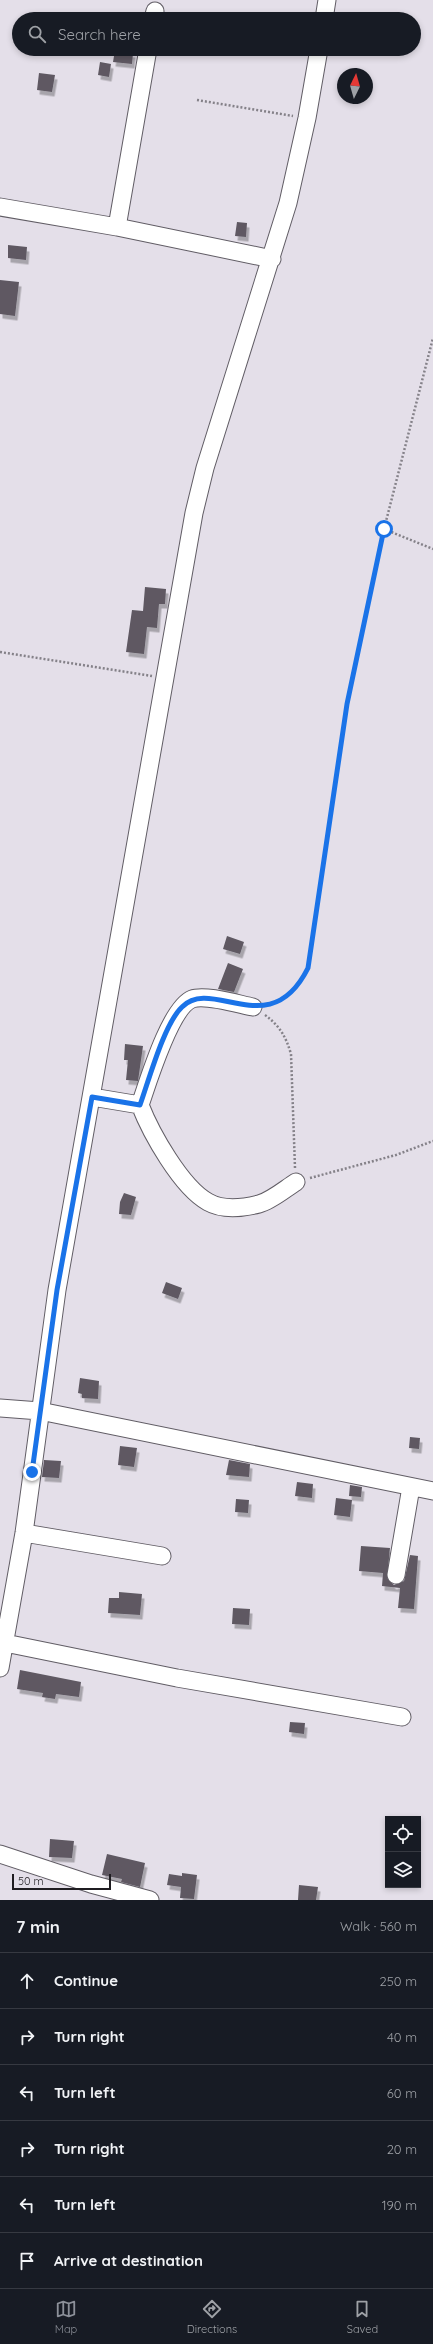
<!DOCTYPE html>
<meta charset="utf-8">
<style>
body{margin:0;font-family:Quicksand,sans-serif;background:#20242c;color:#f1f3f6}
.controls{position:absolute;right:12px;bottom:12px;display:grid;overflow:hidden;border-radius:0px;box-shadow:0 2px 6px #0003}
.controls button{width:36px;height:36px;display:grid;place-items:center;padding:0;border:0;border-bottom:1px solid #363941;background:#171b24;color:#f1f3f6;font:20px sans-serif}
.compass{position:absolute;left:337px;top:68px;width:36px;height:36px;border-radius:50%;background:#171b24;box-shadow:0 2px 6px #0003;rotate:5deg}
.scale{position:absolute;left:12px;bottom:10px;width:99px;box-sizing:border-box;padding-left:4px;border:2px solid #1f1d21;border-top:0;font-size:11px;line-height:14px;white-space:nowrap;color:#1f1d21;-webkit-text-stroke:3px #e4dfe9;paint-order:stroke}
.stop{position:absolute;width:12px;height:12px;margin:-9px;border:3px solid #1a73e8;border-radius:50%;background:#fff}
.stop.end{background:#1a73e8;border-color:#fff;box-shadow:0 1px 4px #0008}
.list{margin:0;padding:0;list-style:none}
h2{display:flex;justify-content:space-between;align-items:center;height:52px;margin:0;padding:0 16px;font-size:17px}
h2 small{font-size:13px;font-weight:400;color:#9ea1a6}
.list li{display:grid;grid-template-columns:26px 1fr auto;gap:12px;align-items:center;box-sizing:border-box;height:56px;padding:0 16px;border-top:1px solid #363941}
.list b{display:block;font-size:15px;white-space:nowrap}
.list em{font-size:13px;font-style:normal;color:#9ea1a6}
.icon{flex:none;width:22px;height:22px;fill:none;stroke:currentColor;stroke-width:2;stroke-linecap:round;stroke-linejoin:round}
.map{position:relative;flex:none;width:433px;height:1900px;overflow:hidden}
.search{position:absolute;background:#171b24;box-shadow:0 2px 6px #0003;left:12px;right:12px;top:12px;height:44px;display:flex;align-items:center;gap:10px;box-sizing:border-box;padding:0 14px;border-radius:22px;color:#9ea1a6;font-size:15px}
.sheet{height:388px;background:#171b24}
nav{display:flex;justify-content:space-around;align-items:center;box-sizing:border-box;height:56px;border-top:1px solid #363941;background:#171b24;font-size:11px;color:#9ea1a6}
nav a{display:grid;justify-items:center;gap:2px}
nav .on{color:#8c9099}
.map>svg:first-child{display:block}
.building{fill:#5e5962;filter:url(#shadow)}
.lines{fill:none;stroke-linecap:round;stroke-linejoin:round}
.minor-casing{stroke:#615d65;stroke-width:19}
.path{stroke:#848188;stroke-width:2.5;stroke-dasharray:2 2;stroke-linecap:butt}
.minor{stroke:#fff;stroke-width:17}
.route{stroke:#1a73e8;stroke-width:5}
</style>
<div class="map">
<svg width="433" height="1900" viewBox="0 0 433 1900">
<defs>
<filter id="shadow"><feDropShadow dx="2.5" dy="4.5" stdDeviation="0" flood-color="#0004"/></filter>
</defs>
<rect width="100%" height="100%" fill="#e4dfe9"/>
<path class="building" d="M 115,50 L 133,53 L 132,64 L 113,62 Z
M 100,62 L 111,64 L 109,77 L 98,75 Z
M 39,73 L 55,75 L 52,92 L 37,90 Z
M 237,222 L 247,223 L 246,237 L 235,236 Z
M 8,245 L 27,247 L 26,260 L 8,258 Z
M 0,280 L 19,282 L 15,316 L 0,314 Z
M 145,587 L 166,589 L 165,604 L 159,604 L 157,628 L 147,627 L 144,654 L 126,652 L 132,610 L 143,611 Z
M 227,936 L 244,942 L 240,954 L 223,949 Z
M 228,963 L 243,969 L 234,992 L 218,989 Z
M 125,1044 L 143,1046 L 138,1081 L 126,1080 L 128,1060 L 124,1060 Z
M 124,1193 L 136,1197 L 131,1215 L 119,1214 L 120,1202 Z
M 166,1282 L 182,1288 L 178,1299 L 162,1293 Z
M 80,1378 L 99,1381 L 98,1399 L 82,1398 L 82,1394 L 78,1393 Z
M 410,1437 L 420,1438 L 419,1449 L 409,1448 Z
M 120,1446 L 137,1448 L 134,1467 L 118,1465 Z
M 44,1460 L 61,1461 L 59,1478 L 42,1477 Z
M 229,1460 L 250,1464 L 249,1477 L 226,1475 Z
M 297,1482 L 313,1484 L 312,1498 L 295,1496 Z
M 350,1485 L 362,1487 L 361,1497 L 349,1496 Z
M 336,1498 L 352,1500 L 350,1517 L 334,1515 Z
M 236,1499 L 249,1500 L 248,1513 L 235,1512 Z
M 361,1546 L 390,1548 L 387,1578 L 394,1585 L 404,1581 L 410,1555 L 418,1556 L 414,1609 L 398,1608 L 400,1588 L 382,1586 L 383,1573 L 359,1571 Z
M 119,1592 L 142,1594 L 140,1615 L 108,1613 L 109,1598 L 119,1598 Z
M 233,1608 L 250,1609 L 249,1625 L 232,1624 Z
M 20,1670 L 81,1682 L 79,1697 L 56,1694 L 55,1699 L 42,1697 L 43,1693 L 17,1689 Z
M 290,1722 L 305,1723 L 304,1734 L 289,1732 Z
M 50,1839 L 74,1841 L 72,1858 L 49,1857 Z
M 107,1854 L 145,1863 L 140,1887 L 121,1882 L 122,1879 L 102,1875 Z
M 182,1873 L 197,1875 L 194,1899 L 180,1898 L 181,1887 L 167,1885 L 169,1874 L 182,1876 Z
M 299,1885 L 318,1887 L 316,1900 L 298,1900 Z"/>
<g class="lines">
<g class="minor-casing">
<path id="minor" d="M 153,19 L 155,11
M 324,19 L 327,0
M 0,207 L 117,227 L 272,259
M 117,227 L 148,49
M 253,1007 C 238,1004 205,994 192,999 C 170,1008 148,1082 140,1105 C 151,1133 181,1187 208,1202 C 222,1210 243,1208 259,1204 C 271,1201 285,1189 296,1182
M 92,1097 L 140,1105
M 0,1408 L 40,1411 L 433,1491
M 24,1533 L 162,1556
M 396,1575 L 411,1487
M 5,1643 L 177,1678 L 402,1717
M 0,1668 L 24,1533 L 57,1290 L 194,513 L 205,468 L 288,203 L 307,118 L 319,49
M 0,1854 L 91,1884 L 150,1900"/>
</g>
<path class="path" d="M 197,100 L 293,116
M 384,529 L 433,549
M 0,652 L 152,676
M 267,1004 C 289,999 299,986 308,968 L 347,704 L 384,529 L 433,338
M 265,1015 C 280,1026 286,1037 291,1054 L 295,1168
M 310,1178 L 396,1155 L 433,1141"/>
<use href="#minor" class="minor"/>
</g>
<g class="lines">
<path class="route" d="M 32,1472 L 57,1290 L 92,1097 L 140,1105 C 149,1080 164,1024 182,1007 C 213,976 270,1044 308,968 L 347,704 L 384,529"/>
</g>
</svg>
<div class="controls">
<button><svg class="icon" aria-label="locate" viewBox="0 0 24 24"><circle cx="12" cy="12" r="6"/><path d="M12 2v4M12 18v4M2 12h4M18 12h4"/></svg></button>
<button><svg class="icon" aria-label="layers" viewBox="0 0 24 24"><path d="M12 4l9 5-9 5-9-5zM3 14l9 5 9-5"/></svg></button>
</div>
<svg class="compass" viewBox="-18 -18 36 36"><path d="M0-13l5 13h-10z" fill="#e53935"/><path d="M0 13l5-13h-10z" fill="#9ea1a6"/></svg>
<div class="scale">50 m</div>
<div class="stop" style="left:384px;top:529px"></div>
<div class="stop end" style="left:32px;top:1472px"></div>
<div class="search"><svg class="icon" aria-label="search" viewBox="0 0 24 24"><circle cx="10" cy="10" r="6"/><path d="M15 15l6 6"/></svg>Search here</div>
</div>
<section class="sheet">
<h2>7 min<small>Walk · 560 m</small></h2>
<ul class="list">
<li><svg class="icon" aria-label="ahead" viewBox="0 0 24 24"><path d="M12 20V5M6 11l6-6 6 6"/></svg><div><b>Continue</b></div><em>250 m</em></li>
<li><svg class="icon" aria-label="right" viewBox="0 0 24 24"><path d="M7 20v-9h11M14 6l5 5-5 5"/></svg><div><b>Turn right</b></div><em>40 m</em></li>
<li><svg class="icon" aria-label="left" viewBox="0 0 24 24"><path d="M17 20v-9H6M10 6l-5 5 5 5"/></svg><div><b>Turn left</b></div><em>60 m</em></li>
<li><svg class="icon" aria-label="right" viewBox="0 0 24 24"><path d="M7 20v-9h11M14 6l5 5-5 5"/></svg><div><b>Turn right</b></div><em>20 m</em></li>
<li><svg class="icon" aria-label="left" viewBox="0 0 24 24"><path d="M17 20v-9H6M10 6l-5 5 5 5"/></svg><div><b>Turn left</b></div><em>190 m</em></li>
<li><svg class="icon" aria-label="arrive" viewBox="0 0 24 24"><path d="M6 21V4h12l-3 4 3 4H6"/></svg><div><b>Arrive at destination</b></div></li>
</ul>
</section>
<nav>
<a class="on"><svg class="icon" aria-label="map" viewBox="0 0 24 24"><path d="M3 6l6-2 6 2 6-2v14l-6 2-6-2-6 2zM9 4v14M15 6v14"/></svg>Map</a>
<a><svg class="icon" aria-label="directions" viewBox="0 0 24 24"><path d="M12 3l9 9-9 9-9-9zM9 14v-3h6M13 9l2 2-2 2"/></svg>Directions</a>
<a><svg class="icon" aria-label="saved" viewBox="0 0 24 24"><path d="M7 4h10v16l-5-4-5 4z"/></svg>Saved</a>
</nav>
